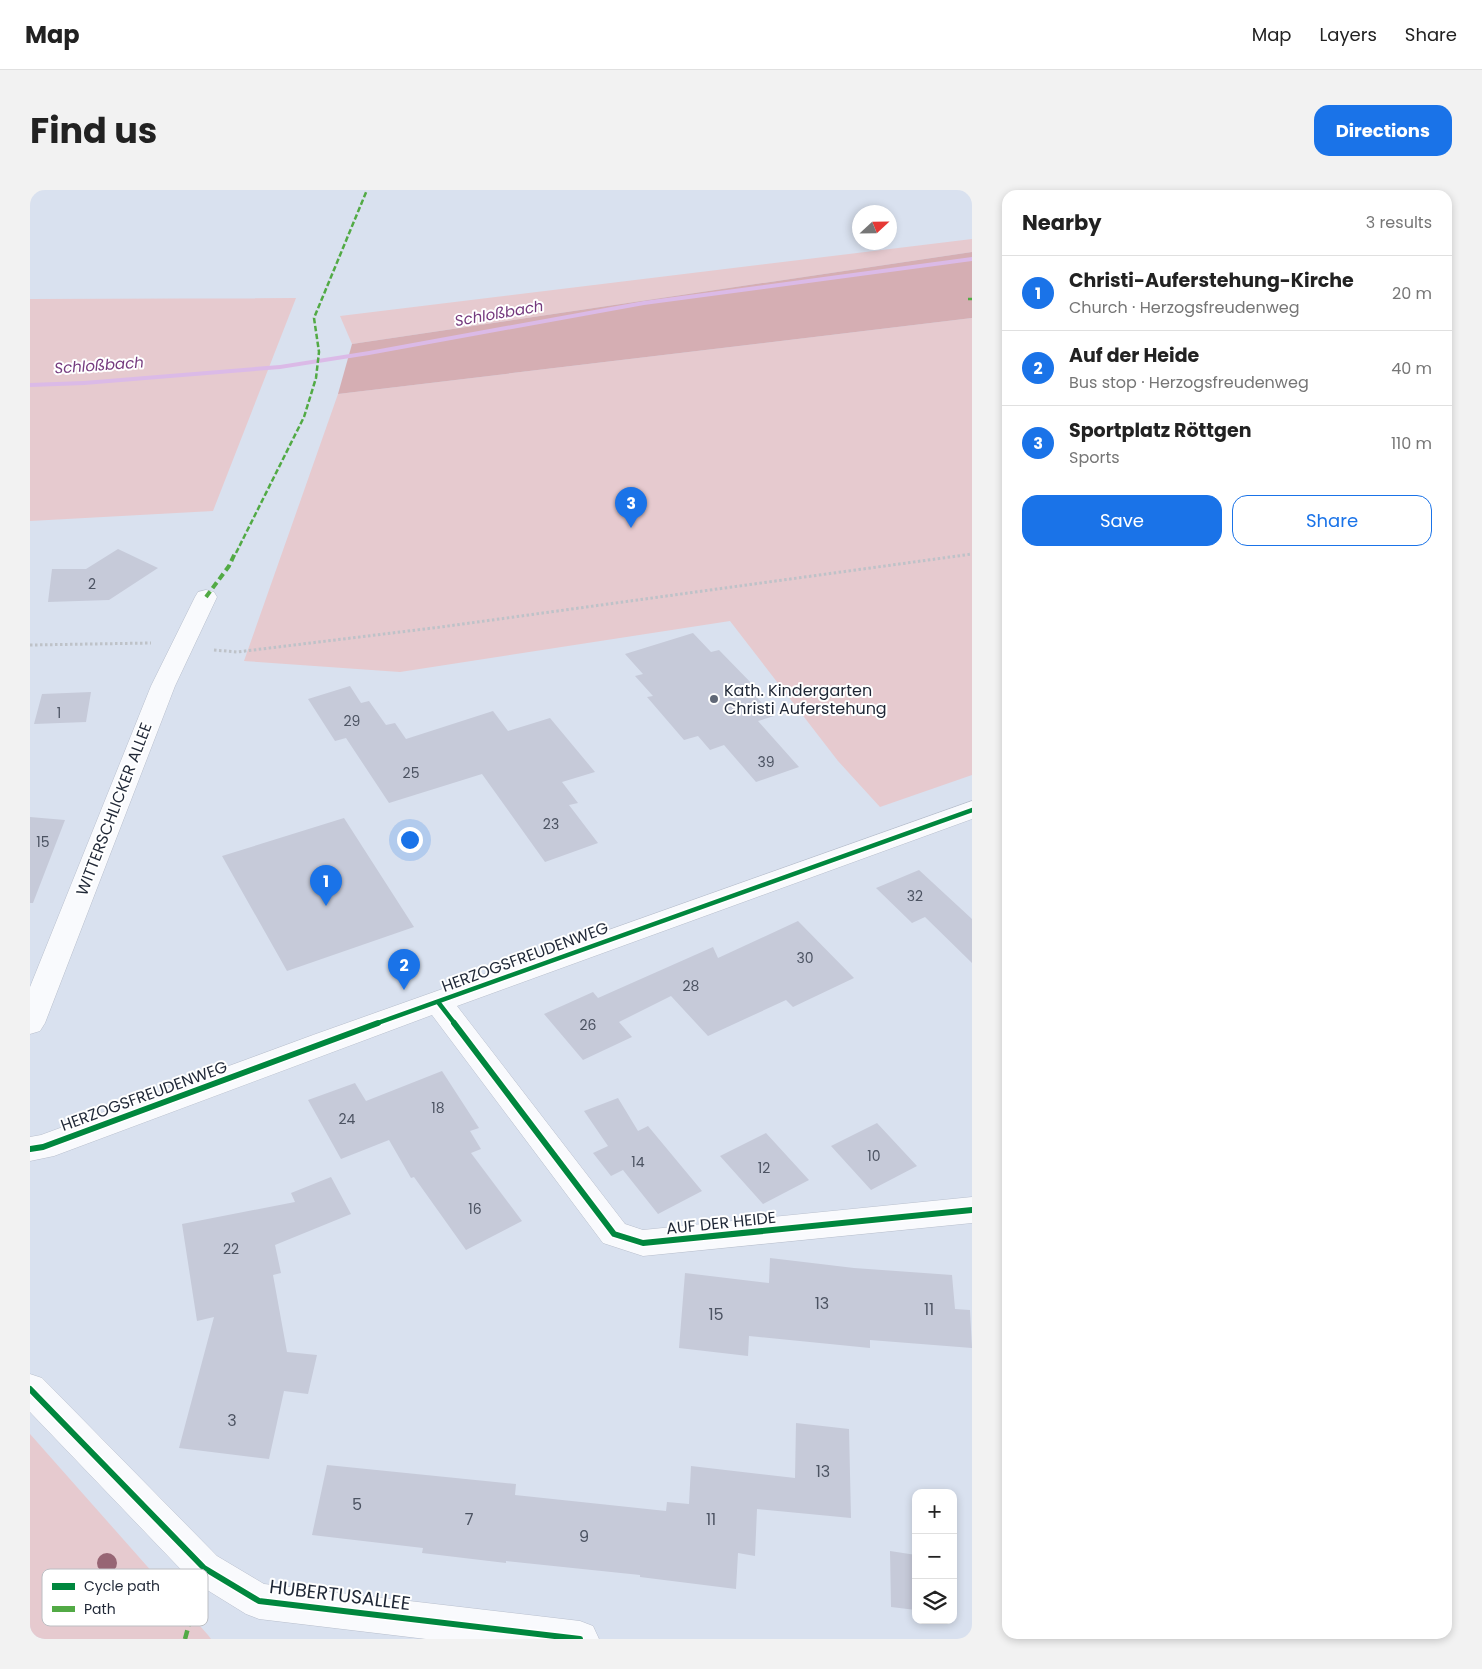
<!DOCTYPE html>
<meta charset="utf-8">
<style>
body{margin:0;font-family:Poppins,sans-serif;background:#f2f2f2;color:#222}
.controls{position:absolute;right:15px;bottom:15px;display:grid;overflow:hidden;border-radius:10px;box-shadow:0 2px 8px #0003}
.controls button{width:45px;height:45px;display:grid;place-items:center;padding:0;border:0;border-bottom:1px solid #e0e0e0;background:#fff;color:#222;font:25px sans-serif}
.compass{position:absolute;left:822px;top:15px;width:45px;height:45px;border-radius:50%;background:#fff;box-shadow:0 2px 8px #0003;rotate:68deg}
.you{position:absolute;left:379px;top:649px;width:18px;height:18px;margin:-12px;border:4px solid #fff;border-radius:50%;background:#1a73e8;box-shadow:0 0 0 8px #1a73e833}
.badge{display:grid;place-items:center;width:32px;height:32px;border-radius:50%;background:#1a73e8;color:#fff;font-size:16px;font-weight:700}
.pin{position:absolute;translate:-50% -41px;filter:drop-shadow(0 1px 2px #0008)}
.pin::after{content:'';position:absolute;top:26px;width:18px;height:15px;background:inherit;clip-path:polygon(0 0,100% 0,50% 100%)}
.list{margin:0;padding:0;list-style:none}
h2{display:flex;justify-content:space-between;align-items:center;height:65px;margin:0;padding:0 20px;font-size:21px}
h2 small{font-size:16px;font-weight:400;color:#767676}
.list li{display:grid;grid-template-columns:32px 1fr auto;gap:15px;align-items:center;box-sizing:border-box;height:75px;padding:0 20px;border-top:1px solid #e0e0e0}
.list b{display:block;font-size:19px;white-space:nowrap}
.list p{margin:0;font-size:16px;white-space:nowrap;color:#767676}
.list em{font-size:16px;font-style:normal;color:#767676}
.actions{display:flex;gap:10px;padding:15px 20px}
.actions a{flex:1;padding:11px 0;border:1px solid #1a73e8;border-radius:15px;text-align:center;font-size:18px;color:#1a73e8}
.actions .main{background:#1a73e8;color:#fff}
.icon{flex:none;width:28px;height:28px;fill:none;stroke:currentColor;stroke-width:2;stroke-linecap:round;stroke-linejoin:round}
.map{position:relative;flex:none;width:942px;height:1449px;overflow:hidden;border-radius:15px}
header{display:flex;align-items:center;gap:30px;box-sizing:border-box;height:70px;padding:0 25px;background:#fff;border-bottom:1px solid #e0e0e0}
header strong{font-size:24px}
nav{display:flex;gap:28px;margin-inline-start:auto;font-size:18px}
.intro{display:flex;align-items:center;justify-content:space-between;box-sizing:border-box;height:120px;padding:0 30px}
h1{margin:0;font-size:35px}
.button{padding:12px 22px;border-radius:15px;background:#1a73e8;color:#fff;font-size:18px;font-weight:700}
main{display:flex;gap:30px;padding:0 30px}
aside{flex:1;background:#fff;border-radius:15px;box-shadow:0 2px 8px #0003}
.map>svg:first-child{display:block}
.green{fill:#e6cacf}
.forest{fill:#d5aeb3}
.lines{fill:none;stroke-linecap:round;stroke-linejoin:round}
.stream{fill:#dbbae7;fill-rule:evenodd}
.building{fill:#c6cad9}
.minor-casing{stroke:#b8bfcd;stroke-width:1}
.path{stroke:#bec2c8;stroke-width:3;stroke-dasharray:2.5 2.5;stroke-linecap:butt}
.minor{fill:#f9fafd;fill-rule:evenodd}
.quiet-far2{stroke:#52aa45;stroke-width:2.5;stroke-dasharray:5.5 2.5;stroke-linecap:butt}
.quiet-far1{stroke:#52aa45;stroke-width:4;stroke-dasharray:7 4;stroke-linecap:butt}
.quiet{stroke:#52aa45;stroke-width:4.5;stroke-dasharray:9 4.5;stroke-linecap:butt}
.cycleway-far1-casing{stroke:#fff;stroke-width:8}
.cycleway-casing{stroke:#fff;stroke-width:9}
.cycleway-far1{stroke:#00873e;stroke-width:4.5}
.cycleway{stroke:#00873e;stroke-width:6}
.tree{fill:#976574}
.poi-dot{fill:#606877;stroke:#fff;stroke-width:2}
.labels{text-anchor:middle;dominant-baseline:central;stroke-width:4;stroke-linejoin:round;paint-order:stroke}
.number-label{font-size:14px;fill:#4c5362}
.far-water-label{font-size:15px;font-style:italic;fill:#753a7e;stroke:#fff}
.poi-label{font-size:16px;fill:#1f2736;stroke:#fff;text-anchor:start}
.street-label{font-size:16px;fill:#1f2736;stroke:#fff}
.near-number-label{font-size:16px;fill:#4c5362}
.near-street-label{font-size:19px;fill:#1f2736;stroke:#fff}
.key{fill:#fff;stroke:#bcbec3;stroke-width:1}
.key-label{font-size:14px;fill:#1f2736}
</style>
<header>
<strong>Map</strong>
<nav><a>Map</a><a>Layers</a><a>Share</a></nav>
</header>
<div class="intro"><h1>Find us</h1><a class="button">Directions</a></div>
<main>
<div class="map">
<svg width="942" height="1449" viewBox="0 0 942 1449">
<rect width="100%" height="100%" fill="#d9e1ef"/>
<path class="green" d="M 942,49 L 942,62 L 322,154 L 310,126 Z
M 266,108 L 183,321 L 0,331 L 0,109 Z
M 942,128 L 942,585 L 850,617 L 808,571 L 700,431 L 370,482 L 214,471 L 308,204 Z
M 0,1244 L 178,1445 L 181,1449 L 0,1449 Z"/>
<path class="forest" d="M 942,62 L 942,128 L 308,204 L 322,154 Z"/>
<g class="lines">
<path class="stream" d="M 942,67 L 942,71 L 614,115 L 339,165 L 250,179 L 54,195 L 0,197 L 0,193 L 54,191 L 250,175 L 339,161 L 614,111 Z"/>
</g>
<path class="building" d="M 88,359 L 128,378 L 79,410 L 18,412 L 22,379 L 56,379 Z
M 663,443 L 681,462 L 689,460 L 727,499 L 721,501 L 744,526 L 728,531 L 769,577 L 726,592 L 694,555 L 680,560 L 668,546 L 654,550 L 617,507 L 623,506 L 605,486 L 613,484 L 595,464 Z
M 320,496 L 331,513 L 339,511 L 356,535 L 365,533 L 376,549 L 463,521 L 478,541 L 520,528 L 565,582 L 532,592 L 548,613 L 539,615 L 568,653 L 515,672 L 452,584 L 359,613 L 316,548 L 305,551 L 278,509 Z
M 61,502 L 56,532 L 4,534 L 12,504 Z
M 0,627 L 35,630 L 3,713 L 0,713 Z
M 314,628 L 384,737 L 257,781 L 192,666 Z
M 889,680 L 942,729 L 942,773 L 895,727 L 882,733 L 846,698 Z
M 768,731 L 824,788 L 763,817 L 756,810 L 678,846 L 641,806 L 589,832 L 602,847 L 553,870 L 514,824 L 563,802 L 568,808 L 683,757 L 688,768 Z
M 412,881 L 449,938 L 440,941 L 451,959 L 441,963 L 492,1031 L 436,1060 L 384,987 L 381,988 L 359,950 L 311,969 L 278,910 L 325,893 L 336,911 Z
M 588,908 L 608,941 L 618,936 L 672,1001 L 628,1024 L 593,980 L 581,986 L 563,963 L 578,956 L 554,921 Z
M 847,933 L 887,976 L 841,1000 L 801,956 Z
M 736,943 L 779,990 L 733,1014 L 690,966 Z
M 301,987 L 321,1024 L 245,1055 L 251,1083 L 243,1085 L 257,1162 L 287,1165 L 278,1204 L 254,1201 L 239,1269 L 149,1258 L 184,1127 L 167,1131 L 152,1034 L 265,1012 L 261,1003 Z
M 740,1068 L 824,1078 L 922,1085 L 925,1119 L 940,1120 L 942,1158 L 840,1150 L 840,1158 L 719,1146 L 718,1166 L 649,1158 L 655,1083 L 739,1093 Z
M 766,1233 L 819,1239 L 821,1328 L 727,1319 L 725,1366 L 708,1363 L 706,1399 L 610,1387 L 610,1385 L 476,1371 L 476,1373 L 392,1363 L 393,1358 L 282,1345 L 297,1275 L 486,1294 L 485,1305 L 636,1321 L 637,1312 L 659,1314 L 661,1276 L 765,1288 Z
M 860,1361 L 886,1365 L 886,1420 L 861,1417 Z
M 923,1369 L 924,1369 L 927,1425 L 923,1425 Z"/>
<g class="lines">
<g class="minor-casing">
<path id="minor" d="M 176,400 L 184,402 L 187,407 L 145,496 L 15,833 L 10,841 L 0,844 L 0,797 L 121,496 L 165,407 L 168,402 Z
M 942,611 L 942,629 L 427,816 L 595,1034 L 613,1040 L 942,1007 L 942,1033 L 613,1066 L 573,1053 L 402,825 L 24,966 L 0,971 L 0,947 L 11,945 L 283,845 Z
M 0,1184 L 12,1188 L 187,1366 L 234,1394 L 550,1431 L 563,1436 L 569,1449 L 396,1449 L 229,1429 L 216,1424 L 161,1390 L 0,1222 Z"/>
</g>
<path class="path" d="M 0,455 L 121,453
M 184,460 L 207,462 L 411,437 L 942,364"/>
<use href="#minor" class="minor"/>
<path class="quiet-far2" d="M 938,109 L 942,109
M 206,363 L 274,227 L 286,188 L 289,162 L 284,128 L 337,0"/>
<path class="quiet-far1" d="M 176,407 L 199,376 L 206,361"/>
<path class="quiet" d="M 155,1449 L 174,1378"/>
<g class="cycleway-far1-casing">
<path id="cycleway-far1" d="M 408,812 L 425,834
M 345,834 L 942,620"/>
</g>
<g class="cycleway-casing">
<path id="cycleway" d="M 424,833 L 584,1044 L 613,1053 L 942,1020
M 0,959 L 13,957 L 348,833
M 0,1199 L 174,1378 L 229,1411 L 550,1449"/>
</g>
<use href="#cycleway-far1" class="cycleway-far1"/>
<use href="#cycleway" class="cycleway"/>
</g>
<circle class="tree" cx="77" cy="1373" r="10"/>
<circle class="poi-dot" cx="684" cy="509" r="5"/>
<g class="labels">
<g class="number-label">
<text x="62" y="394">2</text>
<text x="29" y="523">1</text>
<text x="322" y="531">29</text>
<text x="736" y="572">39</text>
<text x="381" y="583">25</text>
<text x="521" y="634">23</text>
<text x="13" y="652">15</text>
<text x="885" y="706">32</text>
<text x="775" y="768">30</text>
<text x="661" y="796">28</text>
<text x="558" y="835">26</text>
<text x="408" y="918">18</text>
<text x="317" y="929">24</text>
<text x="844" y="966">10</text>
<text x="608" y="972">14</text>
<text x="734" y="978">12</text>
<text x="445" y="1019">16</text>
<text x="201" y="1059">22</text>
</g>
<g class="far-water-label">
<text transform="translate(469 123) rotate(-10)">Schloßbach</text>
<text transform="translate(69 175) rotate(-4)">Schloßbach</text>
</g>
<g class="poi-label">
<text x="694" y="500">Kath. Kindergarten<tspan x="694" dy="18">Christi Auferstehung</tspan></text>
</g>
<g class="street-label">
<text transform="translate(84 619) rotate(-69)">WITTERSCHLICKER ALLEE</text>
<text transform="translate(495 767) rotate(-20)">HERZOGSFREUDENWEG</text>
<text transform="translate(114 906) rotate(-20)">HERZOGSFREUDENWEG</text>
<text transform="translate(691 1033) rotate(-6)">AUF DER HEIDE</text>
</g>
<g class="near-number-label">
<text x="792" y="1113">13</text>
<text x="899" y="1119">11</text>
<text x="686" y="1124">15</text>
<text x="202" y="1230">3</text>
<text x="793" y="1281">13</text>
<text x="327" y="1314">5</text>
<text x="439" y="1329">7</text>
<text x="681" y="1329">11</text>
<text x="554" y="1346">9</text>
</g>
<g class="near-street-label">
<text transform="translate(310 1405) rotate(7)">HUBERTUSALLEE</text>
</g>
</g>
<rect x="12" y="1379" width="166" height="57" rx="8" class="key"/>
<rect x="22" y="1393" width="23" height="7" fill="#00873e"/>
<rect x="22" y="1416" width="23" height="6" fill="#52aa45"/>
<g class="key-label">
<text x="54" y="1401">Cycle path</text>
<text x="54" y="1424">Path</text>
</g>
</svg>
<div class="controls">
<button>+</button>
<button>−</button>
<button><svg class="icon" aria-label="layers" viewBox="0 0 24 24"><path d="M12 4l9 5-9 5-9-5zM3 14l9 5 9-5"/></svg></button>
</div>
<svg class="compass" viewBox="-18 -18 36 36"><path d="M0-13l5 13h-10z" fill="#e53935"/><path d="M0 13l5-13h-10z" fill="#767676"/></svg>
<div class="you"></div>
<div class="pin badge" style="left:296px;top:716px">1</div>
<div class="pin badge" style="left:374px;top:800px">2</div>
<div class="pin badge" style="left:601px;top:338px">3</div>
</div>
<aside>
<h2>Nearby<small>3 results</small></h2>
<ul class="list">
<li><span class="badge">1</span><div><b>Christi-Auferstehung-Kirche</b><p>Church · Herzogsfreudenweg</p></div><em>20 m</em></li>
<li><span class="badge">2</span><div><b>Auf der Heide</b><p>Bus stop · Herzogsfreudenweg</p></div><em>40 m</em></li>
<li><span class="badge">3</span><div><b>Sportplatz Röttgen</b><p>Sports</p></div><em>110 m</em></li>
</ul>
<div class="actions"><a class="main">Save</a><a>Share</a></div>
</aside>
</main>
